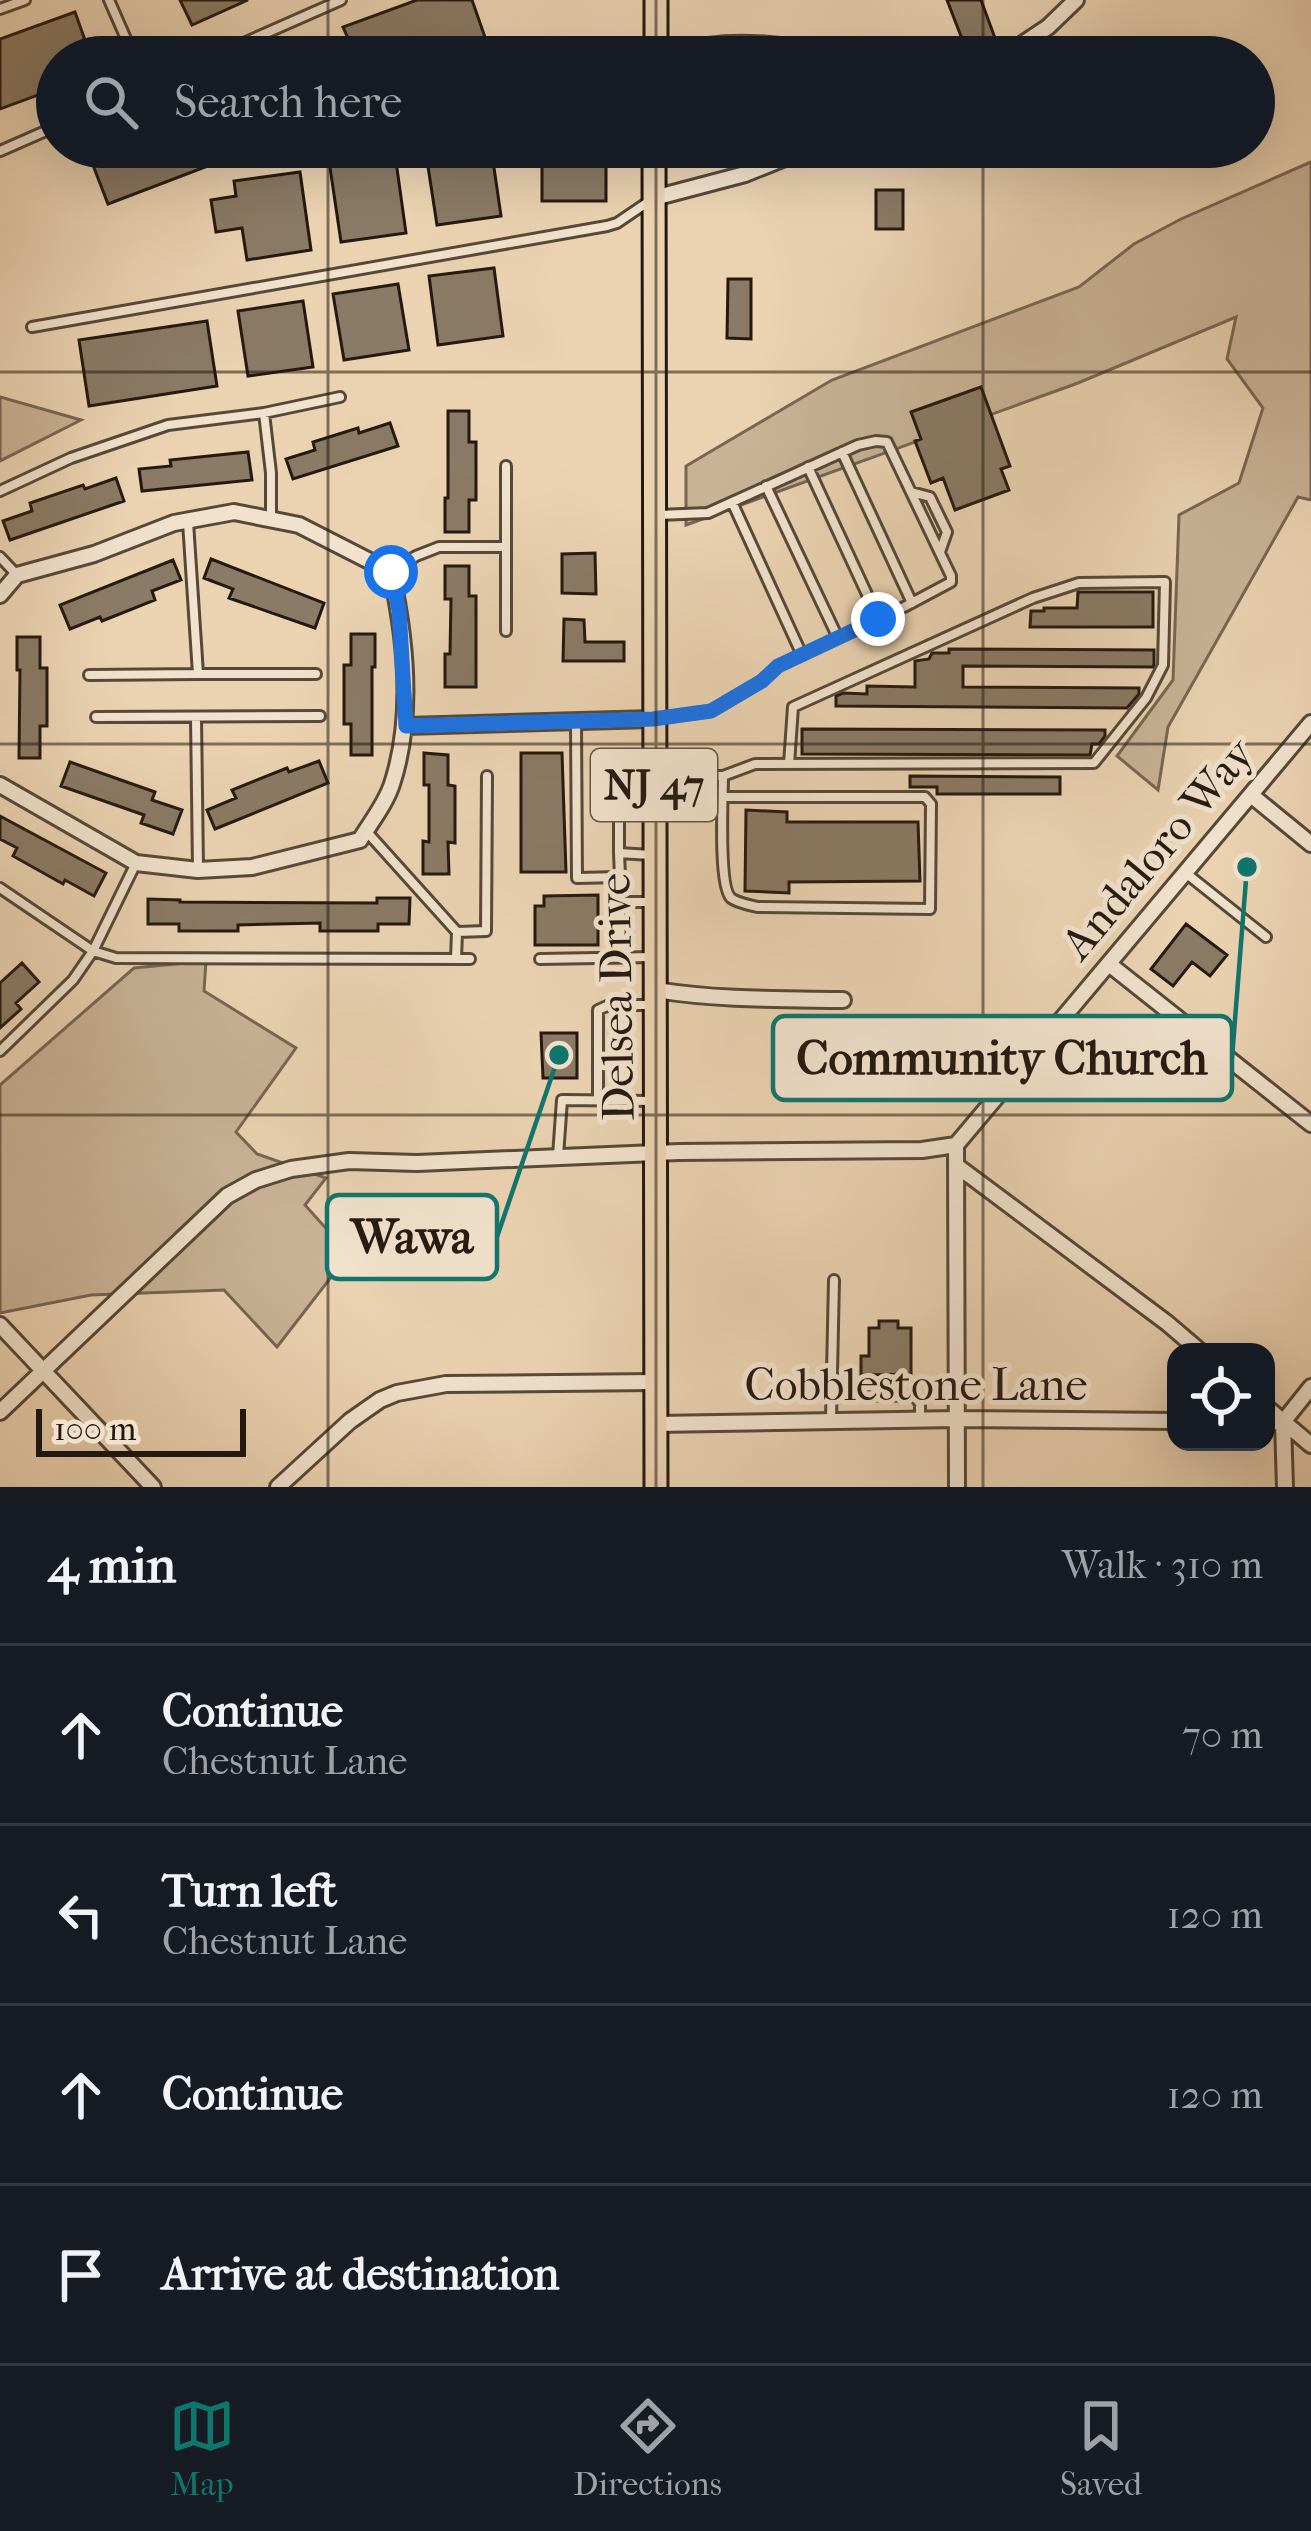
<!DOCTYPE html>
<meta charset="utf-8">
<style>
body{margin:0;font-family:"IM FELL French Canon",serif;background:#242831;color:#f1f3f6}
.controls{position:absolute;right:36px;bottom:36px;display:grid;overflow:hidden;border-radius:24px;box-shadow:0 12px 48px #0002}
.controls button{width:108px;height:108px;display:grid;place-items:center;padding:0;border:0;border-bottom:3px solid #363941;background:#171b24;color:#f1f3f6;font:60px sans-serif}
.scale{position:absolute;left:36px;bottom:30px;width:210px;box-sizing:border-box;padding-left:12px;border:6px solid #241911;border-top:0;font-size:33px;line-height:42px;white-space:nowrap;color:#241911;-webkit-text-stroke:9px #f2e2cd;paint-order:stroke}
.stop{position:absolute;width:36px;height:36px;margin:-27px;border:9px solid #1a73e8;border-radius:50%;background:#fff}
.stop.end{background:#1a73e8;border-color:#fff;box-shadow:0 3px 12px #0008}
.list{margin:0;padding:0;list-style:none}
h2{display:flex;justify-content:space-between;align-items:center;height:156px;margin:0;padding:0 48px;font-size:51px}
h2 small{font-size:39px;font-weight:400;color:#9ea1a6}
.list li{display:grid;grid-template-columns:78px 1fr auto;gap:36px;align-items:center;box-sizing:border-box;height:180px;padding:0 48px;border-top:3px solid #363941}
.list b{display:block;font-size:45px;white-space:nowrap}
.list p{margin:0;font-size:39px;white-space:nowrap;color:#9ea1a6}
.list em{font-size:39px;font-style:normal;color:#9ea1a6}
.icon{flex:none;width:66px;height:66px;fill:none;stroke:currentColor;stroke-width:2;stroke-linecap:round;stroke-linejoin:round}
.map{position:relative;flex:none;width:1311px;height:1487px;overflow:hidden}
.search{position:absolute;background:#171b24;box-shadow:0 12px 48px #0002;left:36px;right:36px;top:36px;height:132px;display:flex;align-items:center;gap:30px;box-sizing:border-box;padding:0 42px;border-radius:66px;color:#9ea1a6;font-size:45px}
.sheet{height:876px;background:#171b24}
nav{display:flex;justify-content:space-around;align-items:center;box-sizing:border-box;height:168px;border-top:3px solid #363941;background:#171b24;font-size:33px;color:#9ea1a6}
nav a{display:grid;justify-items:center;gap:6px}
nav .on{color:#0f766e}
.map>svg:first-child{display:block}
.green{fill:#c9b397;stroke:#766654;stroke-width:3}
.building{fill:#8b7a65;stroke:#241911;stroke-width:3}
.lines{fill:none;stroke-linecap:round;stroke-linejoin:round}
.lane-casing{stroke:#564839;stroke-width:14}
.street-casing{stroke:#564839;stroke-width:20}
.primary-casing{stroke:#241911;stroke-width:27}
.lane{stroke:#f2e2cd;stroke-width:8}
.street{stroke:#f2e2cd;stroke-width:14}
.primary{stroke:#ebd3b2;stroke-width:21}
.route{stroke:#1a73e8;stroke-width:15}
.grid{fill:none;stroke:#241911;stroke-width:3;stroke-opacity:0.55}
.labels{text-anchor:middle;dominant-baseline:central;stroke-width:10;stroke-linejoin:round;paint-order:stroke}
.shield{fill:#f2e2cd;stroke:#625549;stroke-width:3}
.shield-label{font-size:42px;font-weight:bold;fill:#241911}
.street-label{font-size:45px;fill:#241911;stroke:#f2e2cd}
.leader{fill:none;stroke:#0f766e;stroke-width:4.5}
.callout-dot{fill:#0f766e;stroke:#f2e2cd;stroke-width:4.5}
.callout{fill:#f2e2cd;stroke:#0f766e;stroke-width:4.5}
.callout-label{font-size:48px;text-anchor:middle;font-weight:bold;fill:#241911}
</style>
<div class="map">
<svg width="1311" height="1487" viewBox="0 0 1311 1487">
<rect width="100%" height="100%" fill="#ebd3b2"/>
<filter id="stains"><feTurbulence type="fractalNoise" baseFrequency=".00167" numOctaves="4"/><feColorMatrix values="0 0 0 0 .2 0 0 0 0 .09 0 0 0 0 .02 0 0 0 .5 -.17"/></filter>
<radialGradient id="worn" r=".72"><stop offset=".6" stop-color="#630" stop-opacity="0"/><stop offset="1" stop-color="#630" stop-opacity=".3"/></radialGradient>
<path class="green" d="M 1311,162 L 1311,500 L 1298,497 L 1168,727 L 1158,790 L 1117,756 L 1173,680 L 1179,515 L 1239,483 L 1263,408 L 1227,359 L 1236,317 L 1078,383 L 686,525 L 686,466 L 832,380 L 1079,287 L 1134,244 L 1181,219 Z
M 0,397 L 81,420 L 0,461 Z
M 206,961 L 204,991 L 296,1048 L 236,1132 L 257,1154 L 326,1178 L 305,1205 L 349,1254 L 277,1347 L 224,1290 L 91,1295 L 0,1313 L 0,1085 L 134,968 Z"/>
<path class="building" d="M 180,0 L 248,0 L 192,25 Z
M 417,0 L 472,0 L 487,43 L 449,57 L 294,57 L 347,36 L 343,27 Z
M 947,0 L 981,0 L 995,38 L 966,49 Z
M 75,12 L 91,57 L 57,57 L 57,88 L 0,109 L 0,39 Z
M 86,147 L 224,147 L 229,158 L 108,204 Z
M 327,147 L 394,147 L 406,233 L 341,242 Z
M 425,147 L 491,147 L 501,216 L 437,225 Z
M 542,147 L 606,147 L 606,201 L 542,201 Z
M 300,172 L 311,250 L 247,260 L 242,228 L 216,232 L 211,200 L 236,196 L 234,181 Z
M 876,190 L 903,190 L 903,229 L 876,229 Z
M 494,268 L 503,336 L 438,345 L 429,276 Z
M 728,279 L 751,279 L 751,339 L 727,338 Z
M 398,284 L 409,350 L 344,360 L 333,294 Z
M 303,301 L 313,367 L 248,376 L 238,311 Z
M 207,321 L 217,386 L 89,406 L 79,340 Z
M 981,387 L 1010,466 L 1001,469 L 1009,490 L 955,510 L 943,478 L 931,483 L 915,441 L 921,439 L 911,412 Z
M 448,411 L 469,411 L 469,442 L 476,442 L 476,500 L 469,500 L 469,532 L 445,532 L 445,498 L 448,498 Z
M 390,423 L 398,446 L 293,479 L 286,459 L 315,450 L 313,442 L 358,428 L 359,433 Z
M 248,452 L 252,480 L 142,491 L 139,469 L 171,466 L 170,460 Z
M 116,478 L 124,501 L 10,540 L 3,521 L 32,511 L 30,503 L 83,485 L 85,489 Z
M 595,553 L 596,594 L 562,593 L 562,554 Z
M 211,559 L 324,603 L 315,628 L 229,598 L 233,589 L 204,578 Z
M 173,560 L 181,580 L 152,591 L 155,600 L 102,621 L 100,617 L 70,629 L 60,605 Z
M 445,566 L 469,566 L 469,596 L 476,596 L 476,687 L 445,687 L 445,654 L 450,654 L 451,599 L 445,599 Z
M 1078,592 L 1153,592 L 1153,627 L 1030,627 L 1031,611 L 1044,611 L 1044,608 L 1077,608 Z
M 564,619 L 584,620 L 585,642 L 624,642 L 624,661 L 563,661 Z
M 351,634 L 375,634 L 375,667 L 372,667 L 372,755 L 351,755 L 351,724 L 344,724 L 344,665 L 351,665 Z
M 17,637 L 40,637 L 40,668 L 47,668 L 47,726 L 40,726 L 40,758 L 19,758 L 20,670 L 17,670 Z
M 949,649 L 1154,650 L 1154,664 L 1153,667 L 963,666 L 963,687 L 1139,688 L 1139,694 L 1127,708 L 836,706 L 836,696 L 843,693 L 867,694 L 867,686 L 915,687 L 915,661 L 929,659 L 932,653 L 949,653 Z
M 802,729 L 1105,730 L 1105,736 L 1099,744 L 1092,744 L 1090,755 L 802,754 Z
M 424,753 L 448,755 L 448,785 L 455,786 L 455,843 L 448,842 L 449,874 L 423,874 L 423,841 L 429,842 L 429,785 L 424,785 Z
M 521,753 L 562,753 L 566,872 L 521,872 Z
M 319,761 L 328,783 L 215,829 L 207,810 L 236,798 L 232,790 L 287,768 L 289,772 Z
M 70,762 L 155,792 L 152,800 L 182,810 L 173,834 L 141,823 L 144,815 L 61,786 Z
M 910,776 L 1060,777 L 1060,794 L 937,794 L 937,787 L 910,787 Z
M 746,810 L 787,812 L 787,822 L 918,822 L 920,881 L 789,882 L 789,893 L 745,891 Z
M 0,816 L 106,873 L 94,896 L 65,880 L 63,884 L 13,856 L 17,848 L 0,839 Z
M 598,895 L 598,945 L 535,945 L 535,906 L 544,906 L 544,896 Z
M 377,898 L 410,898 L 409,924 L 378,924 L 378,931 L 320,931 L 320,923 L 238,925 L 238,931 L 179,931 L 179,924 L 148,924 L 148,899 L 180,900 L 180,902 L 377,903 Z
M 1186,924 L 1227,955 L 1210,976 L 1192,962 L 1173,986 L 1151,969 Z
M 22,963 L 39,982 L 16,1003 L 21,1009 L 0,1028 L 0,983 Z
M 541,1033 L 577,1033 L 577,1078 L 543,1078 Z
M 879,1321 L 898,1321 L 898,1328 L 911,1328 L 911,1374 L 861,1375 L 861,1356 L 869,1356 L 869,1328 L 879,1328 Z"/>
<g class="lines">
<g class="lane-casing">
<path id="lane" d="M 109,0 L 134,57
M 0,9 L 25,0
M 659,50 C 676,49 691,45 708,43 C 739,38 807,41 834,57
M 212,57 L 341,0
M 0,151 L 57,126
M 32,327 L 607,226 L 617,223 L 648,202
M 264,413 L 271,473 L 271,517
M 842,452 L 912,603
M 506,466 L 506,631
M 808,467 L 878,618
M 766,486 L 838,638
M 0,491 L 71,458 L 168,425 L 264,413 L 340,397
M 911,492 L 930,497 L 947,532 L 940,552
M 732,502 L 802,655
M 658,515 L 708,513 L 858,445 L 876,441 L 887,442 L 951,576 L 951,582 L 904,607 L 778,666 L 762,681 L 711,711 L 661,718
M 0,557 L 17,575
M 392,571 L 416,556 L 439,547 L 506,547
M 198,674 L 316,674
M 89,675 L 198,674 L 188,522
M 96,717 L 320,716
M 196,717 L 198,868
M 576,723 L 577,878 L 620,877 L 619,853 L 651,855
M 655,776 L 723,776 L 755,764 L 1094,763 L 1146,698 L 1163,665 L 1165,582 L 1079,583 L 1033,598 L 793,707 L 789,764
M 723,776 C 723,797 718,886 731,898 C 737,903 750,905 758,907 L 930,909 L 931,804 L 925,797 L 723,797
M 367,832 L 457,932 L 486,931 L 487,776
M 619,853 L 619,758 L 652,757
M 1187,874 L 1266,937
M 620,877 L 620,902 L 654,902
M 0,888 L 93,951 L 116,958 L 470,959
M 620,902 L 621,958
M 456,959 L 457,932
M 540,959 L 654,957
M 0,1051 L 73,980 L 93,951 L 136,863
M 598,1100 L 598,1010 L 609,1005 L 655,1005
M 558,1156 L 562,1100 L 653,1101
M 832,1395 L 915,1396 L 920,1404 L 920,1418
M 831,1419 L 834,1280"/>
</g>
<g class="street-casing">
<path id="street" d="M 1003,57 L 1048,27 L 1076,0
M 654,198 L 745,174 L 812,147
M 0,595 L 17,575 L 94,554 L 174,523 L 234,512 L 299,525 L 391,572 C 406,640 414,717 392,784 C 386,803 371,822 360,840 L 252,867 L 198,870 L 136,863 L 0,785
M 406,726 L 653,719
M 1251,795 L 1311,844
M 1109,964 L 1311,1124
M 656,990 C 718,1000 780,999 843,1000
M 957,1166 L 1167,1323 L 1201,1352
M 0,1325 L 153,1487
M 1266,1407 L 1311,1445
M 0,1412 L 227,1196 L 256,1180 L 291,1169 L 349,1161 L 417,1163 L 679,1152 L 922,1150 L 956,1145
M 1266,1422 L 1283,1422 L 1311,1387
M 1283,1422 L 1285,1487
M 656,1424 L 957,1419 L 1176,1421
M 278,1487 L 350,1421 L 380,1400 L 397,1393 L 446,1384 L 655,1382
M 957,1487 L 956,1145 L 1311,723"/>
</g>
<g class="primary-casing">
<path id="primary" d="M 656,57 L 656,0
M 654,147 L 656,1487"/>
</g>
<use href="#lane" class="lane"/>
<use href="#street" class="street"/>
<use href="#primary" class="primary"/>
</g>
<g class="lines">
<path class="route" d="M 391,572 L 399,610 L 406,726 L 653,719 L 711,711 L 762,681 L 778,666 L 878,619"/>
</g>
<path class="grid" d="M 328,0 L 328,57M 656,0 L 656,57M 983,0 L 983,57M 328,147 L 328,1487M 656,147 L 656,1487M 983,147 L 983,1487M 0,372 L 1311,372M 0,744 L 1311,744M 0,1115 L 1311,1115"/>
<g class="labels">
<rect class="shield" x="591" y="749" width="126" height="72" rx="9"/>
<g class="shield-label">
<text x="654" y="785">NJ 47</text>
</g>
<g class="street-label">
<text transform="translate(1158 849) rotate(-50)">Andaloro Way</text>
<text transform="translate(617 997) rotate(-91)">Delsea Drive</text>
<text x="916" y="1385">Cobblestone Lane</text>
</g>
</g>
<path class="leader" d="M1247 867L1232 1058M559 1055L497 1237"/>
<g class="callout-dot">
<circle cx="1247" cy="867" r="12"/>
<circle cx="559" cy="1055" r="12"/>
</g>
<g class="callout">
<rect x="773" y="1016" width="459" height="84" rx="12"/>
<rect x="327" y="1195" width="170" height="84" rx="12"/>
</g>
<g class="callout-label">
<text x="1002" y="1074">Community Church</text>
<text x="412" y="1253">Wawa</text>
</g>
<rect width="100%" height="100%" filter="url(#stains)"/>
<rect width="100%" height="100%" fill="url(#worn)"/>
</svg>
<div class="controls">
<button><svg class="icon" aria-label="locate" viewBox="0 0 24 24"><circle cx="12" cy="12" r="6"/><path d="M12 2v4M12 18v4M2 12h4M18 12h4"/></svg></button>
</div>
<div class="scale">100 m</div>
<div class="stop" style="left:391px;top:572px"></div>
<div class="stop end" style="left:878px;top:619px"></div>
<div class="search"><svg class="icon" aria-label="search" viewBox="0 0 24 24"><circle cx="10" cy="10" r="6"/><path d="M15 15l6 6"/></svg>Search here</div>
</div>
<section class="sheet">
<h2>4 min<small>Walk · 310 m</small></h2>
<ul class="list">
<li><svg class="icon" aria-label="ahead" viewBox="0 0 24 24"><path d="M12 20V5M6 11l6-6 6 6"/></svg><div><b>Continue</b><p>Chestnut Lane</p></div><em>70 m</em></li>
<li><svg class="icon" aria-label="left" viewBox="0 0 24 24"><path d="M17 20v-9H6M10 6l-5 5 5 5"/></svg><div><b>Turn left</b><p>Chestnut Lane</p></div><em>120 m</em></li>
<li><svg class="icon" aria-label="ahead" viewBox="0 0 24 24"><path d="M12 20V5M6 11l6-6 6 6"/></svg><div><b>Continue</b></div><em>120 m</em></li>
<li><svg class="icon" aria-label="arrive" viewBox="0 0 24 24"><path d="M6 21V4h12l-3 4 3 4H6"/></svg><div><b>Arrive at destination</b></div></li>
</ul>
</section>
<nav>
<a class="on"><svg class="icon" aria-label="map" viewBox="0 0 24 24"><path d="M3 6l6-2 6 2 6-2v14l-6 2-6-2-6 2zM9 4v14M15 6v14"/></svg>Map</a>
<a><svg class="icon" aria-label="directions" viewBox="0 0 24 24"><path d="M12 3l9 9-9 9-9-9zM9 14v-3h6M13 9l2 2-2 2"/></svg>Directions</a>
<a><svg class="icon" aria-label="saved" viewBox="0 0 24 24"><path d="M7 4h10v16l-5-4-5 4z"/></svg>Saved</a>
</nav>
